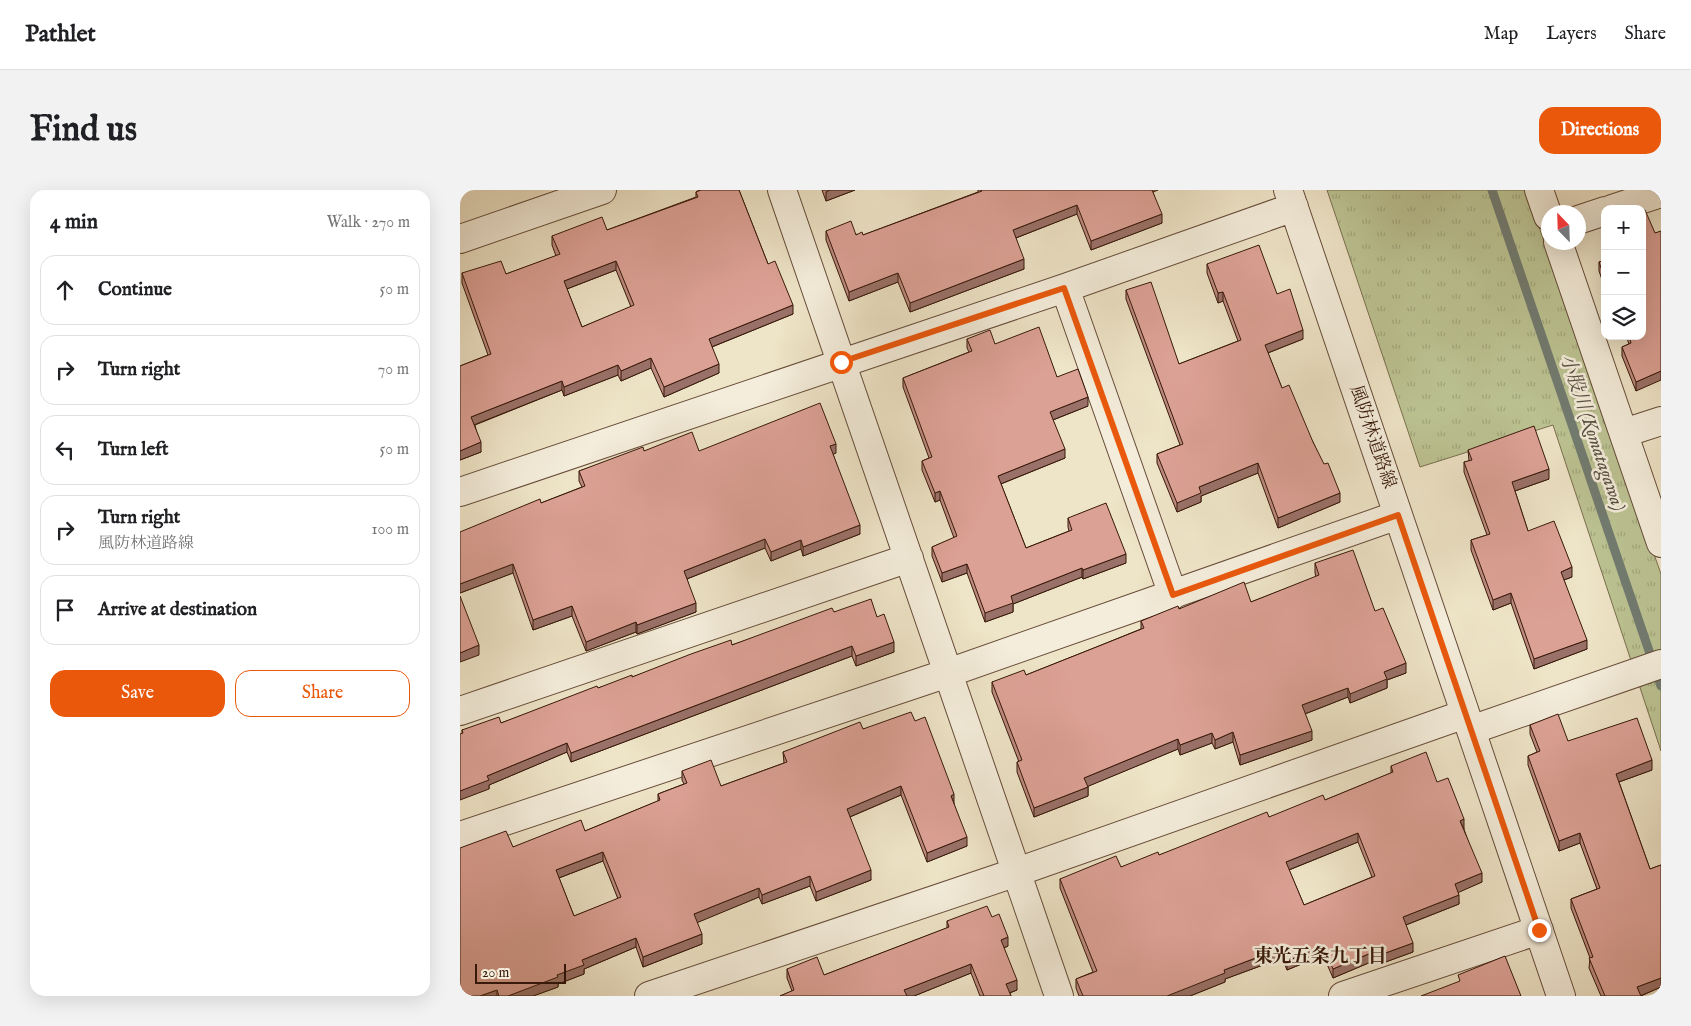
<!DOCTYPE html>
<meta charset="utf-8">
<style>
body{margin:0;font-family:"IM FELL English","Noto Serif JP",serif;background:#f2f2f2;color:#202124}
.controls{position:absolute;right:15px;top:15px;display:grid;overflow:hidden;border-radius:10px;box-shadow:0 5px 20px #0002}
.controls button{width:45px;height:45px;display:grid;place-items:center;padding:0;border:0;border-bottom:1px solid #e0e0e0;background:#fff;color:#202124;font:25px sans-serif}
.compass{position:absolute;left:1081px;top:15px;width:45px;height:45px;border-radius:50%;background:#fff;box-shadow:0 5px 20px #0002;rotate:337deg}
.scale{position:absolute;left:15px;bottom:12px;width:91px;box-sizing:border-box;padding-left:5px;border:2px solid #38190a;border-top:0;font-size:14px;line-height:18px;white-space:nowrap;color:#38190a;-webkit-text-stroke:4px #f4eddb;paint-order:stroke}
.stop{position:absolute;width:15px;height:15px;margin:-11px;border:4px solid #ea580c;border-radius:50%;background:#fff}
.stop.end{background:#ea580c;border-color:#fff;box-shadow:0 1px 5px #0008}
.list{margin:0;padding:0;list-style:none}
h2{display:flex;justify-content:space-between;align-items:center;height:65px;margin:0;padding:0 20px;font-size:21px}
h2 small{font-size:16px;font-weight:400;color:#757577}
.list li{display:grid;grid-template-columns:32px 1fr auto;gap:15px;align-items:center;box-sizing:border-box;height:70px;margin:0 10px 10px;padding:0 10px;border:1px solid #e0e0e0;border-radius:15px}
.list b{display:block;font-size:19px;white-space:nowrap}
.list p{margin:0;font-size:16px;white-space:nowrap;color:#757577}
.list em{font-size:16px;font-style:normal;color:#757577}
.actions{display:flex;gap:10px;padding:15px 20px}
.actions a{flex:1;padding:11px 0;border:1px solid #ea580c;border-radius:15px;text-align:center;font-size:18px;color:#ea580c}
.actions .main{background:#ea580c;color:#fff}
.icon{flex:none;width:28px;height:28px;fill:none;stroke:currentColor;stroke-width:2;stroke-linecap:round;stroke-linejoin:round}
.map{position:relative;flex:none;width:1201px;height:806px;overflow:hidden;border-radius:15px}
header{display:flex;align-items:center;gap:30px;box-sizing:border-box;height:70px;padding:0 25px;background:#fff;border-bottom:1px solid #e0e0e0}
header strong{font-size:24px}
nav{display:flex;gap:28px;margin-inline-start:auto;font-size:18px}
.intro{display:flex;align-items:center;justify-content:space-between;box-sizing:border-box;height:120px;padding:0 30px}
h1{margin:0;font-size:35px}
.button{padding:12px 22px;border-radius:15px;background:#ea580c;color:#fff;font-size:18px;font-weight:700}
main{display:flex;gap:30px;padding:0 30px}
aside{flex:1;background:#fff;border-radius:15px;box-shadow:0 5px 20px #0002}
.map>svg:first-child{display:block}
.grass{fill:url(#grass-tufts);stroke:#7a6e4e}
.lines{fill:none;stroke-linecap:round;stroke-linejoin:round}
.stream{stroke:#727c71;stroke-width:9}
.street-casing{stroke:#664c39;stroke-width:30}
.street{stroke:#f4eddb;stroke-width:28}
.wall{fill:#bd8a80;stroke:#38190a;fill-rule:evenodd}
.shaded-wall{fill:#9a7168;stroke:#38190a}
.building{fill:#dca195;stroke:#38190a;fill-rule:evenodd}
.route{stroke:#ea580c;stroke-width:6}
.labels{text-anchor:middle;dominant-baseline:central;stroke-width:5;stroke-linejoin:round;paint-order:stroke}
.street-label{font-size:18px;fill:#38190a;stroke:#f4eddb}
.water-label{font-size:19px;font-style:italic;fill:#5a5346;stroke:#f4eddb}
.neighbourhood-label{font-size:19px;font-weight:bold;fill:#38190a;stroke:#f4eddb}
</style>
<header>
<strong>Pathlet</strong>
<nav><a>Map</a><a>Layers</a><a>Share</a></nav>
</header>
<div class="intro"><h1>Find us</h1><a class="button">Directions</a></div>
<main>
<aside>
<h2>4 min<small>Walk · 270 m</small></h2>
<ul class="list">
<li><svg class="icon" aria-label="ahead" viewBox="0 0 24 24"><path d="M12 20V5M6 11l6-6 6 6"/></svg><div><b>Continue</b></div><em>50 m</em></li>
<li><svg class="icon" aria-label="right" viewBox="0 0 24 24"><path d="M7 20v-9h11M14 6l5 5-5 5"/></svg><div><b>Turn right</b></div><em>70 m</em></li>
<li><svg class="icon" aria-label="left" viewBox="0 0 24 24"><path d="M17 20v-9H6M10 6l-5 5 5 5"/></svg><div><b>Turn left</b></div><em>50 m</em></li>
<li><svg class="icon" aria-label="right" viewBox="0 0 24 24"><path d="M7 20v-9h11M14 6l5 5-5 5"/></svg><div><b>Turn right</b><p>風防林道路線</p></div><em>100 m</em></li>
<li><svg class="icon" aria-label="arrive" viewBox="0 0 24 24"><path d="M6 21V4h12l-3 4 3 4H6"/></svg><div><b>Arrive at destination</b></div></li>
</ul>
<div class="actions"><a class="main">Save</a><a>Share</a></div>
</aside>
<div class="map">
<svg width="1201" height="806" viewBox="0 0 1201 806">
<defs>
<pattern id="grass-tufts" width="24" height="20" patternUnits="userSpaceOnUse" patternTransform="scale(1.25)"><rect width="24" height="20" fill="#bcc393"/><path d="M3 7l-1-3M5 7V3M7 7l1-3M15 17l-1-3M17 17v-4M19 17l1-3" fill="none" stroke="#a2a77d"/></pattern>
</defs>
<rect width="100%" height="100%" fill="#eee4c7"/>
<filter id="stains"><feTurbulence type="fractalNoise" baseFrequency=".004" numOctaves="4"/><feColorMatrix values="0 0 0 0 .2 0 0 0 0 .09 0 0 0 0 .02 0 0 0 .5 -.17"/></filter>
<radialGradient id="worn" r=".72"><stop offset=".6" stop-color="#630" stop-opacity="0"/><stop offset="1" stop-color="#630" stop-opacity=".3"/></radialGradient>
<path class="grass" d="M 867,0 L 1066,0 L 1201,384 L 1201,561 L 1093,235 L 960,277 Z"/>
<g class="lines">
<path class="stream" d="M 1032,0 L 1201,496"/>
<g class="street-casing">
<path id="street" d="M 322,0 L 599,806
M 828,0 L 1101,806
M 1079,0 L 1088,26
M 1152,19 L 1201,3
M 1118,30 L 1145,21
M 0,49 L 142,0
M 1098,52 L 1201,353
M 605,98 L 713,405
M 1164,243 L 1201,231
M 0,302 L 605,98 L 834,17
M 0,521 L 449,368
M 1011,540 L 1201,474
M 0,646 L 488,483 L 938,325
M 189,806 L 557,682 L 1005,524
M 883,806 L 1079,740"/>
</g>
<use href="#street" class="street"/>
</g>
<path class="wall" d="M 239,0 L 279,0 L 308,74 L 333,124 L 252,157 L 259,183 L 204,207 L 191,178 L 161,191 L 158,185 L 104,206 L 102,200 L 15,235 L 21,262 L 0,270 L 0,176 L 28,165 L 2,93 L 2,83 L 46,84 L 96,66 L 92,55 L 92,46 L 147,40 L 236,7 L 236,2 ZM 156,80 L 171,117 L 122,137 L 107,99 Z
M 362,0 L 395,0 L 366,11 Z
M 518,0 L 698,0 L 693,2 L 702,33 L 631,60 L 617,24 L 556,48 L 564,79 L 450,122 L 438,92 L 389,111 L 366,50 L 366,41 L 403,45 L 518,2 Z
M 1145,70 L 1145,98 L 1139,81 L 1139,72 Z
M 747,74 L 817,104 L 843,149 L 808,163 L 822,198 L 853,252 L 880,312 L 818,338 L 798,283 L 741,306 L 741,312 L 717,322 L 697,273 L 697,264 L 720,255 L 666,109 L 666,100 L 719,174 L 778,151 L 763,111 L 758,113 L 747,83 Z
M 1166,146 L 1182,146 L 1176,201 L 1162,166 L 1162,157 L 1169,154 Z
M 507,149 L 535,154 L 597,187 L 628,216 L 593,230 L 605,268 L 541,294 L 566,358 L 609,341 L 608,337 L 608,328 L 666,373 L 623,389 L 622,387 L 553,414 L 553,422 L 525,432 L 507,383 L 482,392 L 472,366 L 472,357 L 494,348 L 480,310 L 475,312 L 462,280 L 462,271 L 469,268 L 443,197 L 443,188 L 509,162 L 507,158 Z
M 1008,260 L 1089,289 L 1055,301 L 1068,341 L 1112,387 L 1104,390 L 1127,459 L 1074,479 L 1051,413 L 1033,420 L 1011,360 L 1011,350 L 1027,345 L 1004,282 L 1004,272 L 1009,271 Z
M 184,261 L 376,263 L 373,264 L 400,344 L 343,366 L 341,359 L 311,371 L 305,358 L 227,389 L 236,422 L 177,444 L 176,442 L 126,461 L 112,426 L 73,440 L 53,383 L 0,403 L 81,313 L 122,297 L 119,291 L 119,281 Z
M 855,373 L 915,421 L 946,483 L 927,490 L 927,498 L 890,513 L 888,507 L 845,524 L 852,550 L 780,575 L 773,552 L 755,559 L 752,553 L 720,565 L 718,559 L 628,596 L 628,606 L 574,627 L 557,582 L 557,572 L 559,572 L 532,502 L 532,492 L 566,485 L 639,456 L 681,439 L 681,431 L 719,419 L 791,412 L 856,387 L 855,383 Z
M 374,422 L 417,427 L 434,462 L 396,476 L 392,466 L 111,572 L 107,562 L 29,595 L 29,599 L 2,543 L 2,540 L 41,533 L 138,498 Z
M 455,531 L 494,614 L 507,656 L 467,672 L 441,605 L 390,627 L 411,690 L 356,711 L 350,696 L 302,714 L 299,707 L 237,732 L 242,754 L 183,777 L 176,757 L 124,779 L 124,784 L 98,794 L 98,797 L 73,806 L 0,806 L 53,657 L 125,641 L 198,611 L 198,604 L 224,594 L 222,590 L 222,581 L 261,596 L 324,573 L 323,562 L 403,539 ZM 143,671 L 158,709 L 114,726 L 99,688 Z
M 1070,535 L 1108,551 L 1192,580 L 1159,592 L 1190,679 L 1201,675 L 1201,797 L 1181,806 L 1141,806 L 1129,778 L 1130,768 L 1111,718 L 1111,709 L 1137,699 L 1120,653 L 1099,661 L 1068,575 L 1068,566 L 1077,562 L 1070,544 Z
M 931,576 L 977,592 L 1004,639 L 1022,692 L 998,702 L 999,714 L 946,735 L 953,762 L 920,774 L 918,769 L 873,788 L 863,765 L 827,780 L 822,768 L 765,789 L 765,792 L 730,806 L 619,806 L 616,798 L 616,789 L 633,782 L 600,698 L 600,689 L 661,677 L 699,665 L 809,627 L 865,610 L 931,583 ZM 898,652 L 912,687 L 844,715 L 829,680 Z
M 532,727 L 548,756 L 544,758 L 557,800 L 550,803 L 551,806 L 520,806 L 511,783 L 454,806 L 320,806 L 332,801 L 327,788 L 327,779 L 364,785 L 487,738 L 487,731 Z"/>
<path class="shaded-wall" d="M 370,0 L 395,0 L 366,11 L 366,2 Z
M 617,15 L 617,24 L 553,49 L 553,40 Z
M 702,24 L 702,33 L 631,60 L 631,51 Z
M 564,69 L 564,79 L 450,122 L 450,113 Z
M 156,71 L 156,80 L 104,100 L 104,91 Z
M 438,83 L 438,92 L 389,111 L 389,102 Z
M 763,102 L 763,111 L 758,113 L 758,103 Z
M 333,115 L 333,124 L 249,158 L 249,149 Z
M 843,140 L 843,149 L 805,164 L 805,155 Z
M 191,168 L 191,178 L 161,191 L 161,181 Z
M 259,174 L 259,183 L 204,207 L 204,197 Z
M 158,175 L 158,185 L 104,206 L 104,197 Z
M 1201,181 L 1201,190 L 1176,201 L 1176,192 Z
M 102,191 L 102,200 L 11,236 L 11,227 Z
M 628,207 L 628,216 L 590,231 L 590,222 Z
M 21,252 L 21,262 L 0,270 L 0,261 Z
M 376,254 L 376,263 L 370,266 L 370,256 Z
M 605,259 L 605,268 L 538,295 L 538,286 Z
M 798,273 L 798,283 L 741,306 L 741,312 L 717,322 L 717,313 L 739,297 Z
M 1089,279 L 1089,289 L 1052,302 L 1052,292 Z
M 480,301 L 480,310 L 475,312 L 475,303 Z
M 880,303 L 880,312 L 818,338 L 818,328 Z
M 400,335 L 400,344 L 343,366 L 343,357 Z
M 305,349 L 305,358 L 224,390 L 224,381 Z
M 341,350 L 341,359 L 311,371 L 311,362 Z
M 666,364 L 666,373 L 623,389 L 623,380 Z
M 53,374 L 53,383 L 0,403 L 0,394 Z
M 507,374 L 507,383 L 482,392 L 482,383 Z
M 1112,377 L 1112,387 L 1101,391 L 1101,382 Z
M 622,378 L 622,387 L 553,414 L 553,422 L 525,432 L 525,423 L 551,406 Z
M 1051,403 L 1051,413 L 1033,420 L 1033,410 Z
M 236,413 L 236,422 L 177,444 L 177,435 Z
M 112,416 L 112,426 L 73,440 L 73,430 Z
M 176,432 L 176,442 L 126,461 L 126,452 Z
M 1127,450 L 1127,459 L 1074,479 L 1074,469 Z
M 434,452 L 434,462 L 396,476 L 396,466 Z
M 19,455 L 19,465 L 0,472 L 0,463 Z
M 392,456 L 392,466 L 111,572 L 111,563 Z
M 946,473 L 946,483 L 927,490 L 927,498 L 890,513 L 890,504 L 924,482 Z
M 888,498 L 888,507 L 842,525 L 842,515 Z
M 852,541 L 852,550 L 780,575 L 780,565 Z
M 773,542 L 773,552 L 755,559 L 755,550 Z
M 752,543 L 752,553 L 720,565 L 720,555 Z
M 718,549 L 718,559 L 624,598 L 624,588 Z
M 107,553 L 107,562 L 29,595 L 29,599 L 0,610 L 0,601 L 27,586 Z
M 1192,570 L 1192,580 L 1156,593 L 1156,584 Z
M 441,596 L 441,605 L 387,628 L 387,619 Z
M 628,597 L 628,606 L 574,627 L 574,618 Z
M 494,604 L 494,614 L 491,606 Z
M 1004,629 L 1004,639 L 1000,631 Z
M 898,643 L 898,652 L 826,681 L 826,672 Z
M 1120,643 L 1120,653 L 1099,661 L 1099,651 Z
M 507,647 L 507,656 L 467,672 L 467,663 Z
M 143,662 L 143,671 L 96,689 L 96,680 Z
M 411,680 L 411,690 L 356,711 L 356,702 Z
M 1022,683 L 1022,692 L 995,704 L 995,694 Z
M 350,686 L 350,696 L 302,714 L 302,705 Z
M 299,698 L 299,707 L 234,734 L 234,724 Z
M 999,705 L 999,714 L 943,736 L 943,727 Z
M 242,744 L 242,754 L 183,777 L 183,767 Z
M 548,747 L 548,756 L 541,759 L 541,750 Z
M 176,748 L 176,757 L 124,779 L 124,784 L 98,794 L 98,797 L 73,806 L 48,806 L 97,785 L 122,770 Z
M 953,753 L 953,762 L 920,774 L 920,765 Z
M 863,756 L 863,765 L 827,780 L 827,771 Z
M 822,758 L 822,768 L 765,789 L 765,792 L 730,806 L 707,806 L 764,780 Z
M 918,760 L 918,769 L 873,788 L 873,779 Z
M 511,774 L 511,783 L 454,806 L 444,806 L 444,800 Z
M 1201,788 L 1201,797 L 1180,806 L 1177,797 Z
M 557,790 L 557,800 L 546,804 L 546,794 Z
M 37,800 L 37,806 L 20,806 Z"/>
<path class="building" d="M 241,0 L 279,0 L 308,74 L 315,71 L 333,115 L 249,149 L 259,174 L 204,197 L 191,168 L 161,181 L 158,175 L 104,197 L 102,191 L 11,227 L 21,252 L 0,261 L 0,176 L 31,164 L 2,83 L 41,71 L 46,84 L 100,64 L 92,46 L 142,27 L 147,40 L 238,7 L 236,2 ZM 156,71 L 174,115 L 122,137 L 104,91 Z
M 521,0 L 692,0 L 702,24 L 631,51 L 617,15 L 553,40 L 564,69 L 450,113 L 438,83 L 389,102 L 366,41 L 391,31 L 396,45 L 402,42 L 403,45 L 522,1 Z
M 1185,20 L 1195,43 L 1201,41 L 1201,181 L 1176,192 L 1162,157 L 1171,153 L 1169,146 L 1182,146 L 1182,21 Z
M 799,55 L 817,104 L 830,99 L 843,140 L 805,155 L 822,198 L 829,195 L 853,252 L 864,274 L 868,273 L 880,303 L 818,328 L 798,273 L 739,297 L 741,303 L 717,313 L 697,264 L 723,254 L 666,100 L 691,92 L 719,174 L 781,150 L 763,102 L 758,103 L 747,74 Z
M 1145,70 L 1145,89 L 1139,72 Z
M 579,137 L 597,187 L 618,179 L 628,207 L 590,222 L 605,259 L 538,286 L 566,358 L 612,340 L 608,328 L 646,313 L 666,364 L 623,380 L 622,378 L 551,406 L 553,413 L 525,423 L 507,374 L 482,383 L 472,357 L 497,346 L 480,301 L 475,303 L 462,271 L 472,267 L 443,188 L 512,161 L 507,149 L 530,140 L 535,154 Z
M 360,213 L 376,254 L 370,256 L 400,335 L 343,357 L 341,350 L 311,362 L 305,349 L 224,381 L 236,413 L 177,435 L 176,432 L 126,452 L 112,416 L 73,430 L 53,374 L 0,394 L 0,342 L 80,309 L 81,313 L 125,296 L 119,281 L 183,257 L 184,261 L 232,242 L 239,261 Z
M 1074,236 L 1089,279 L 1052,292 L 1068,341 L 1094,331 L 1112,377 L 1101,382 L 1127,450 L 1074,469 L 1051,403 L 1033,410 L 1011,350 L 1030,344 L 1004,272 L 1012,270 L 1008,260 Z
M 893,360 L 915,421 L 923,418 L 946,473 L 924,482 L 927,489 L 890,504 L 888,498 L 842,515 L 852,541 L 780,565 L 773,542 L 755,550 L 752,543 L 720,555 L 718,549 L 624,588 L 628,597 L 574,618 L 557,572 L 562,570 L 532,492 L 564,480 L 566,485 L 639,456 L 684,438 L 681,431 L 718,416 L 719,419 L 784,392 L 791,412 L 859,385 L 855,373 Z
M 0,406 L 19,455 L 0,463 Z
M 411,409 L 417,427 L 424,424 L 434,452 L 396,466 L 392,456 L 111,563 L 107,553 L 27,586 L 29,590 L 0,601 L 0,544 L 3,543 L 2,540 L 39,527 L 41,533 L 137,496 L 138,498 L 172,485 L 172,487 L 231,464 L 271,450 L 272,455 L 372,418 L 374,422 Z
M 451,522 L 455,531 L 465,527 L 494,604 L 491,606 L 507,647 L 467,663 L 441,596 L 387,619 L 411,680 L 356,702 L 350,686 L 302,705 L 299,698 L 234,724 L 242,744 L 183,767 L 176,748 L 122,770 L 124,775 L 97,785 L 98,787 L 48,806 L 39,806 L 37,800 L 20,806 L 0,806 L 0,658 L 46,641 L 53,657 L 121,630 L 125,641 L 200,610 L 198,604 L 227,593 L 222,581 L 251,570 L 261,596 L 327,572 L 323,562 L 400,532 L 403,539 ZM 143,662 L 161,707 L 114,726 L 96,680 Z
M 1098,524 L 1108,551 L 1177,528 L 1192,570 L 1156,584 L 1190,679 L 1201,675 L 1201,788 L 1177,797 L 1181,806 L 1145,806 L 1129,768 L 1133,767 L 1111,709 L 1140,698 L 1120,643 L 1099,651 L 1068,566 L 1080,561 L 1070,535 Z
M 966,562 L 977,592 L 988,588 L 1004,629 L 1000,631 L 1022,683 L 995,694 L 999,705 L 943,727 L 953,753 L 920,765 L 918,760 L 873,779 L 863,756 L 827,771 L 822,758 L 764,780 L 765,783 L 707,806 L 623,806 L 616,789 L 637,781 L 600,689 L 656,666 L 661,677 L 698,662 L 699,665 L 807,622 L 809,627 L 863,605 L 865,610 L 933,582 L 931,576 ZM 898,643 L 915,686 L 844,715 L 826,672 Z
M 527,716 L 532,727 L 539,724 L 548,747 L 541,750 L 557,790 L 546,794 L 551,806 L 524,806 L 511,774 L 444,800 L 447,806 L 320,806 L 334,800 L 327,779 L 357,767 L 364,785 L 489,737 L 487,731 Z
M 1045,766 L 1061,806 L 961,806 L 1000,791 L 998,785 Z"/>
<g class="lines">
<path class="route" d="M 381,172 L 604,98 L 713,405 L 938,325 L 1079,740"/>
</g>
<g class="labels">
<g class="street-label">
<text transform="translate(912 247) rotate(71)">風防林道路線</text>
</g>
<g class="water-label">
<text transform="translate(1132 243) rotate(71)">小股川 (Komatagawa)</text>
</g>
<g class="neighbourhood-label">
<text x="860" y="767">東光五条九丁目</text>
</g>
</g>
<rect width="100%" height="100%" filter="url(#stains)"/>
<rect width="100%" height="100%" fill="url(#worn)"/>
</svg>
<div class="controls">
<button>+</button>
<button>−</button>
<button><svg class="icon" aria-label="layers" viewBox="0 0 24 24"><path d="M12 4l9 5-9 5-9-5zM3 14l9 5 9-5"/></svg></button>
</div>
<svg class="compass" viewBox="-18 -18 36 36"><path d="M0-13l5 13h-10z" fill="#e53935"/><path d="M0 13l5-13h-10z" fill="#757577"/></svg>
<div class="scale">20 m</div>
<div class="stop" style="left:381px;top:172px"></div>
<div class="stop end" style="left:1079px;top:740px"></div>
</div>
</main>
